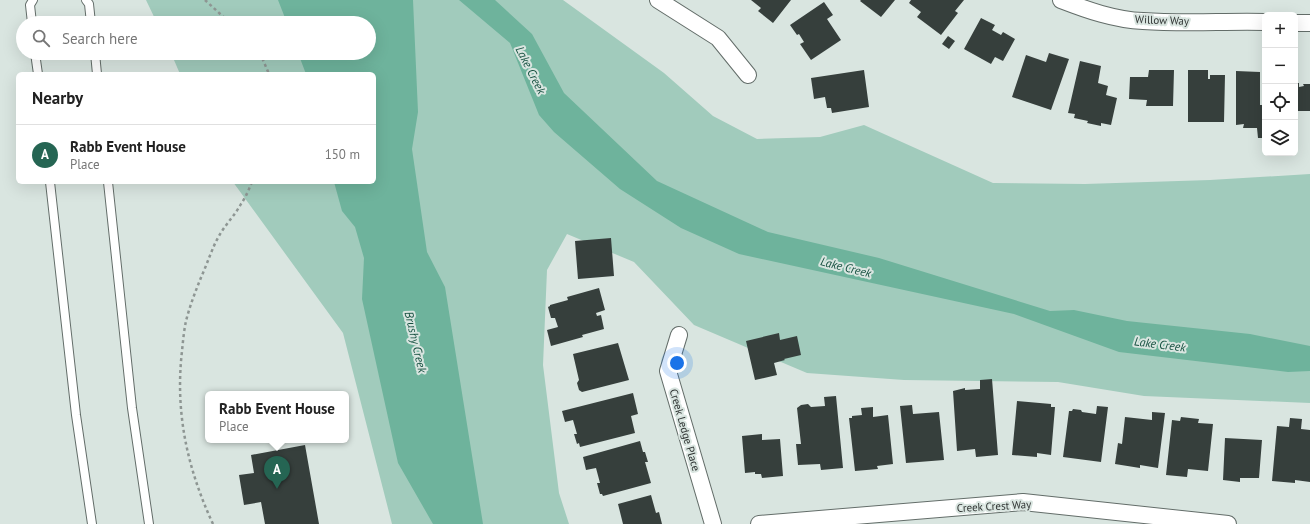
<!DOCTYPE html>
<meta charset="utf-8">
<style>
body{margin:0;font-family:"PT Sans",sans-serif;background:#f6f6f6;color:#222}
.controls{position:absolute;right:12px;top:12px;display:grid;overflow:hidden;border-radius:6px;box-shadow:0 4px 16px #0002}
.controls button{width:36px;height:36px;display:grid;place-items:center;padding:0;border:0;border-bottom:1px solid #e0e0e0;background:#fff;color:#222;font:20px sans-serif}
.you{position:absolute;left:677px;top:363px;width:14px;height:14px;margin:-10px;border:3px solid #fff;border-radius:50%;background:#1a73e8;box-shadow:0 0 0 6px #1a73e833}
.badge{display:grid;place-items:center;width:26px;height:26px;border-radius:50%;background:#256553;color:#fff;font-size:13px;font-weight:700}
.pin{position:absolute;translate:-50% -33px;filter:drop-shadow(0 1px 2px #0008)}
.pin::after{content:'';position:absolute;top:21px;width:14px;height:12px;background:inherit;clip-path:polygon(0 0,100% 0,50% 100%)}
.popup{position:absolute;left:205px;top:391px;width:144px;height:52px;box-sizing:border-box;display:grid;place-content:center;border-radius:6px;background:#fff;filter:drop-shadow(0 1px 3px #0005);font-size:13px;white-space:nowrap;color:#767676}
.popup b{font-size:15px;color:#222}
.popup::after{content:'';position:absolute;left:50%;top:100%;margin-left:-8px;border:8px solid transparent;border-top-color:#fff}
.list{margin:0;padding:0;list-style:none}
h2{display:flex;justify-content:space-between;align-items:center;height:52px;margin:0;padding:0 16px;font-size:17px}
h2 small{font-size:13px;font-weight:400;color:#767676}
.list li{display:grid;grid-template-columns:26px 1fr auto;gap:12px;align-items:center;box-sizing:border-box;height:60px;padding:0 16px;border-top:1px solid #e0e0e0}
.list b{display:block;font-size:15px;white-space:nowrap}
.list p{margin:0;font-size:13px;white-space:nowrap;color:#767676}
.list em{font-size:13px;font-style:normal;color:#767676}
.icon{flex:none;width:22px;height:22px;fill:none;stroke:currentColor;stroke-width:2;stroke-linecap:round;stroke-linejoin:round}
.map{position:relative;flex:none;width:1310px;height:524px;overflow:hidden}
.search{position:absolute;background:#fff;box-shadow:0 4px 16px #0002;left:16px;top:16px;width:360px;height:44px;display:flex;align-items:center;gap:10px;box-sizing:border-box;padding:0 14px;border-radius:22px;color:#767676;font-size:15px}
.panel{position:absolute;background:#fff;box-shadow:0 4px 16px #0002;left:16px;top:72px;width:360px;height:112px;border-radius:6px}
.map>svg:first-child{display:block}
.green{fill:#a1cbbc}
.water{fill:#6eb39c}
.building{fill:#363f3c}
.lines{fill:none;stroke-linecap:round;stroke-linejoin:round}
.service-casing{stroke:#636d69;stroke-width:10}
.minor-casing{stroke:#636d69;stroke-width:18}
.path{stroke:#8e9693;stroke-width:2.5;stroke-dasharray:3 3;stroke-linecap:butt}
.service{stroke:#fff;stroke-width:8}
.minor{stroke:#fff;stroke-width:16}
.labels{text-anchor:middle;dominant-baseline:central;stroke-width:4;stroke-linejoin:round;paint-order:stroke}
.street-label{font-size:11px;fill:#303433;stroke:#d9e5e0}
.water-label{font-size:12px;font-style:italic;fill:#165040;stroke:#d9e5e0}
</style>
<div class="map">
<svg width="1310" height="524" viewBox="0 0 1310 524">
<rect width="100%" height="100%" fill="#d9e5e0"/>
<path class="green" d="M 146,0 L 563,0 L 664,73 L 713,116 L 757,139 L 820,137 L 864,125 L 993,183 L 1085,184 L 1210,180 L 1310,174 L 1310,403 L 1144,396 L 1058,382 L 904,380 L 807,373 L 694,325 L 634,262 L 567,234 L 547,270 L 543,365 L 559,493 L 569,524 L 392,524 L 343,333 L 233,182 L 374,182 L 374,74 L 180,74 L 171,53 L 369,53 L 369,23 L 157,23 Z"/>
<path class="water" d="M 278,0 L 413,0 L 418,112 L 412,149 L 427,252 L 445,287 L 483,524 L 433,524 L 398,463 L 362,299 L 364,258 L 355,227 L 342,211 L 334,182 L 374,182 L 374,74 L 306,74 L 298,53 L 369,53 L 369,23 L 287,23 Z
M 459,0 L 495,0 L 532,34 L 564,93 L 657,181 L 768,232 L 879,258 L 1050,311 L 1074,310 L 1127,321 L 1250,334 L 1310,346 L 1310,371 L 1288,372 L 1119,352 L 1014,314 L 739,254 L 681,228 L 620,189 L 554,132 L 539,115 L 510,43 Z"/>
<path class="building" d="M 751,0 L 791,0 L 773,23 L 758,11 L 761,8 Z
M 861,0 L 895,0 L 881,17 L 860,1 Z
M 911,0 L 964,0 L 955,11 L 958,13 L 941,35 L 917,17 L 921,12 L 909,3 Z
M 824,2 L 833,15 L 827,19 L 841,40 L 811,60 L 800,44 L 804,42 L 799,34 L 797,35 L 790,25 Z
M 981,18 L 995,25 L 992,30 L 1001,35 L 1003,32 L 1015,39 L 1003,61 L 995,57 L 991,64 L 964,49 Z
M 948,36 L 955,41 L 949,49 L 942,44 Z
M 1049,53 L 1069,59 L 1051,110 L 1012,97 L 1026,55 L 1046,62 Z
M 1080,61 L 1101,66 L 1098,83 L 1108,86 L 1106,95 L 1117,98 L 1111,125 L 1101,123 L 1101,126 L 1087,123 L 1088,121 L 1074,118 L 1075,114 L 1068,113 Z
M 864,70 L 869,107 L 832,113 L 831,108 L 827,108 L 825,97 L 814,99 L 811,78 Z
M 1149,70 L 1174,70 L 1173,106 L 1146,106 L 1147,100 L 1129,99 L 1130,77 L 1148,77 Z
M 1188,70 L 1208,70 L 1208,79 L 1210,79 L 1210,75 L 1225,75 L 1224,122 L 1188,122 Z
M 1236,71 L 1260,72 L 1260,105 L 1265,105 L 1265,138 L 1258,138 L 1257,128 L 1243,128 L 1244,124 L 1236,125 Z
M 1295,83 L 1299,83 L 1299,87 L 1304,86 L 1303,84 L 1310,84 L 1310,111 L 1295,111 Z
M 611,238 L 614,276 L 578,279 L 575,241 Z
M 599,288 L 605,310 L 596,313 L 597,316 L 601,315 L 604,329 L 582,335 L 583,337 L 551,346 L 547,330 L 558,327 L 555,318 L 551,318 L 548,307 L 550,306 L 550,305 L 568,300 L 567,297 Z
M 779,333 L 780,340 L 797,336 L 801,355 L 784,359 L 785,360 L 774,363 L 777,375 L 755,380 L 746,341 Z
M 618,343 L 629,380 L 582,392 L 579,390 L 577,383 L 579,380 L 573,354 Z
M 992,379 L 998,455 L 976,457 L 975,449 L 957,451 L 953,391 L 965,388 L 965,390 L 980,389 L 980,380 Z
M 633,393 L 638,414 L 631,416 L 635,433 L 580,447 L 579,443 L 577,444 L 574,434 L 577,434 L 573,420 L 565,422 L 562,411 Z
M 836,396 L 843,468 L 821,470 L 820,464 L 798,465 L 796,444 L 801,444 L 797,408 L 801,405 L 808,404 L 811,407 L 825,406 L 824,397 Z
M 1017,401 L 1051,404 L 1051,407 L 1055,407 L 1051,455 L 1037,453 L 1037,457 L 1012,455 Z
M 912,405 L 913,414 L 939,412 L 944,460 L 906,463 L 900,406 Z
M 1097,406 L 1108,407 L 1101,462 L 1063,457 L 1069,411 L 1072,411 L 1073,409 L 1081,410 L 1082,412 L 1096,414 Z
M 873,407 L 873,417 L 888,415 L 893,464 L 877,466 L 878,469 L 855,471 L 849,418 L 852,418 L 852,416 L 862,415 L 861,408 Z
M 1152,412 L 1165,413 L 1158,468 L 1140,465 L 1140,468 L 1115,464 L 1118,443 L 1122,444 L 1125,417 L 1152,420 Z
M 1181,417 L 1199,419 L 1198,423 L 1213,424 L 1208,471 L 1188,469 L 1187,477 L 1166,475 L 1172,420 L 1180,421 Z
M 1290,418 L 1302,419 L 1301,429 L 1310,430 L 1310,482 L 1295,480 L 1295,483 L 1272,481 L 1277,426 L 1289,427 Z
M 762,434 L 762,440 L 780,439 L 783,476 L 762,478 L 761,474 L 755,474 L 755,472 L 745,473 L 742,436 Z
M 1225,438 L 1262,440 L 1259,478 L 1240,478 L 1240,482 L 1223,480 Z
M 640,441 L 643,452 L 645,452 L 648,462 L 645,462 L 651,483 L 603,496 L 602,494 L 600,494 L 597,483 L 600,483 L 596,468 L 586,470 L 583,457 Z
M 305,445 L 319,524 L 265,524 L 261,502 L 244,505 L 239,475 L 254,473 L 251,455 Z
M 651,495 L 656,513 L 659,512 L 662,524 L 623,524 L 618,504 Z"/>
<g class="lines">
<g class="service-casing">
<path id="service" d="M 86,0 L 89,4 L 91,23
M 32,23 L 30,5 L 33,0
M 35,53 L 38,74
M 95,53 L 97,74
M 50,182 L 76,415 L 92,524
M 108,182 L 132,408 L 149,524"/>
</g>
<g class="minor-casing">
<path id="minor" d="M 658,0 L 718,38 L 748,75
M 1061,0 C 1087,10 1115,20 1143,21 C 1184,24 1225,21 1265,22
M 1295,23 L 1310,23
M 679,335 L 668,371 L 713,524
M 759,524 L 1023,502 L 1228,524"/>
</g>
<path class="path" d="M 205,0 L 230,23
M 260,53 L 269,74
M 213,524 C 187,468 175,412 182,351 C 183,341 184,330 186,321 C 190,305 196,290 202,275 C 208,262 212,248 219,236 C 225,225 235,215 241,204 C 246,197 249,189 252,182"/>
<use href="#service" class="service"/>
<use href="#minor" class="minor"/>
</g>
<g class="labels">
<g class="street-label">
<text transform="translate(1162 20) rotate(2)">Willow Way</text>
<text transform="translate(685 430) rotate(74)">Creek Ledge Place</text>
<text transform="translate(994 506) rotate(-3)">Creek Crest Way</text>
</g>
<g class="water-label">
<text transform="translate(531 70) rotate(63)">Lake Creek</text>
<text transform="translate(846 267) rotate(14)">Lake Creek</text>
<text transform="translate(416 342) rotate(77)">Brushy Creek</text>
<text transform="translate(1160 344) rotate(7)">Lake Creek</text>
</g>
</g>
</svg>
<div class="controls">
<button>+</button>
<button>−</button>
<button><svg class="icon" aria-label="locate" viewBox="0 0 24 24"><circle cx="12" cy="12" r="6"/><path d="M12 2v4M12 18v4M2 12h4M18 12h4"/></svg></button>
<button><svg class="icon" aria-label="layers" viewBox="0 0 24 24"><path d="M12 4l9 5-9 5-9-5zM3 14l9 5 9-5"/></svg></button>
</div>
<div class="you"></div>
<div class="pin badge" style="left:277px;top:489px">A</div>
<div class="popup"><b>Rabb Event House</b>Place</div>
<div class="search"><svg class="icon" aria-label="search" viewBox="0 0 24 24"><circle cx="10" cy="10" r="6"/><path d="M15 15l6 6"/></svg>Search here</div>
<section class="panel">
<h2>Nearby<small></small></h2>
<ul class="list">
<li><span class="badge">A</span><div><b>Rabb Event House</b><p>Place</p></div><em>150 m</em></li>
</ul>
</section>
</div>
